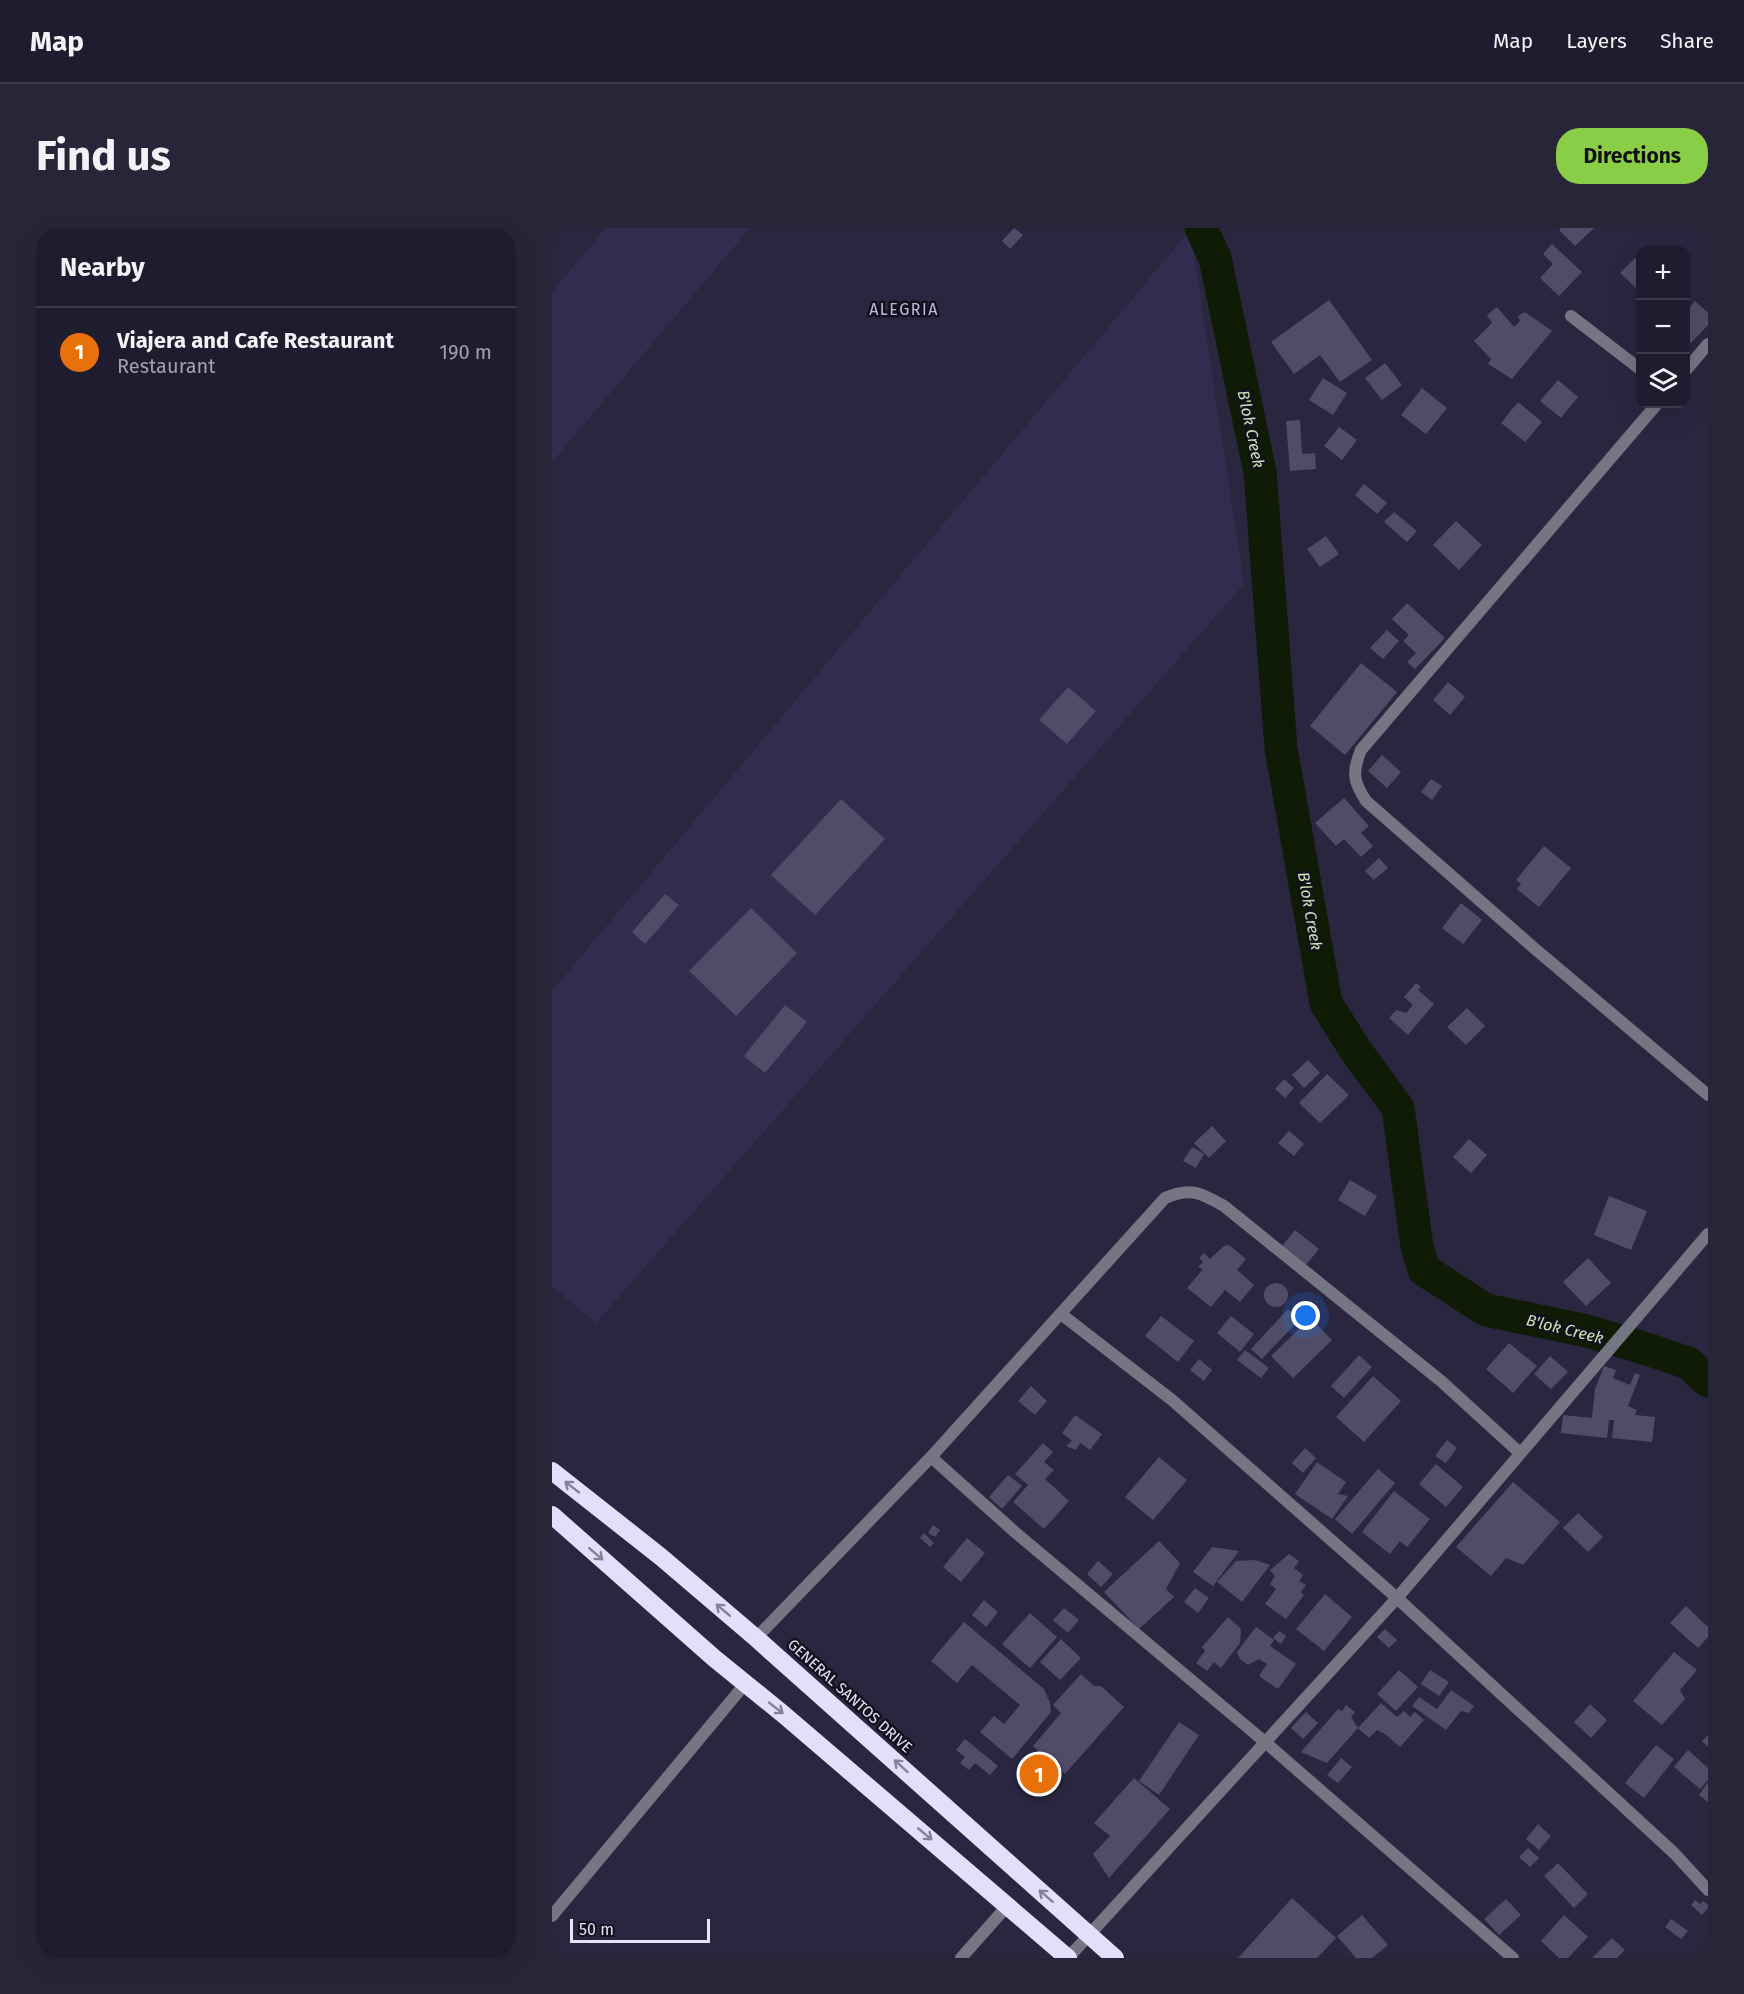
<!DOCTYPE html>
<meta charset="utf-8">
<style>
body{margin:0;font-family:"Fira Sans",sans-serif;background:#282538;color:#f1f3f6}
.controls{position:absolute;right:18px;top:18px;display:grid;overflow:hidden;border-radius:12px;box-shadow:0 6px 24px #0002}
.controls button{width:54px;height:54px;display:grid;place-items:center;padding:0;border:0;border-bottom:2px solid #3d3a4c;background:#201c30;color:#f1f3f6;font:30px sans-serif}
.scale{position:absolute;left:18px;bottom:15px;width:140px;box-sizing:border-box;padding-left:6px;border:3px solid #e5e3f5;border-top:0;font-size:16px;line-height:21px;white-space:nowrap;color:#e5e3f5;-webkit-text-stroke:4px #12111d;paint-order:stroke}
.you{position:absolute;left:754px;top:1088px;width:21px;height:21px;margin:-15px;border:4px solid #fff;border-radius:50%;background:#1a73e8;box-shadow:0 0 0 9px #1a73e833}
.badge{display:grid;place-items:center;width:39px;height:39px;border-radius:50%;background:#8ace47;color:#fff;font-size:20px;font-weight:700}
.pin{position:absolute;translate:-50% -50%;border:3px solid #fff;box-shadow:0 2px 6px #0006}
.list{margin:0;padding:0;list-style:none}
h2{display:flex;justify-content:space-between;align-items:center;height:78px;margin:0;padding:0 24px;font-size:26px}
h2 small{font-size:20px;font-weight:400;color:#a2a1ab}
.list li{display:grid;grid-template-columns:39px 1fr auto;gap:18px;align-items:center;box-sizing:border-box;height:90px;padding:0 24px;border-top:2px solid #3d3a4c}
.list b{display:block;font-size:22px;white-space:nowrap}
.list p{margin:0;font-size:20px;white-space:nowrap;color:#a2a1ab}
.list em{font-size:20px;font-style:normal;color:#a2a1ab}
.icon{flex:none;width:33px;height:33px;fill:none;stroke:currentColor;stroke-width:2;stroke-linecap:round;stroke-linejoin:round}
.map{position:relative;flex:none;width:1156px;height:1730px;overflow:hidden;border-radius:24px}
header{display:flex;align-items:center;gap:36px;box-sizing:border-box;height:84px;padding:0 30px;background:#201c30;border-bottom:2px solid #3d3a4c}
header strong{font-size:28px}
nav{display:flex;gap:33px;margin-inline-start:auto;font-size:21px}
.intro{display:flex;align-items:center;justify-content:space-between;box-sizing:border-box;height:144px;padding:0 36px}
h1{margin:0;font-size:42px}
.button{padding:15px 27px;border-radius:24px;background:#8ace47;color:#111;font-size:21px;font-weight:700}
main{display:flex;gap:36px;padding:0 36px}
aside{flex:1;background:#201c30;border-radius:24px;box-shadow:0 6px 24px #0002}
.map>svg:first-child{display:block}
.built{fill:#322d4e}
.lines{fill:none;stroke-linecap:round;stroke-linejoin:round}
.river{stroke:#0f1b05;stroke-width:33}
.building{fill:#504c67}
.street{stroke:#767583;stroke-width:12}
.highway{stroke:#e2dffb;stroke-width:18}
.oneway{stroke:#848297}
.labels{text-anchor:middle;dominant-baseline:central;stroke-width:5;stroke-linejoin:round;paint-order:stroke}
.street-label{font-size:15px;fill:#e5e3f5;stroke:#12111d}
.neighbourhood-label{font-size:16px;letter-spacing:1.5px;fill:#bfbcde;stroke:#12111d}
.water-label{font-size:16px;font-style:italic;fill:#c7e4b2;stroke:#12111d}
</style>
<header>
<strong>Map</strong>
<nav><a>Map</a><a>Layers</a><a>Share</a></nav>
</header>
<div class="intro"><h1>Find us</h1><a class="button">Directions</a></div>
<main>
<aside>
<h2>Nearby<small></small></h2>
<ul class="list">
<li><span class="badge" style="background:#e8710a">1</span><div><b>Viajera and Cafe Restaurant</b><p>Restaurant</p></div><em>190 m</em></li>
</ul>
</aside>
<div class="map">
<svg width="1156" height="1730" viewBox="0 0 1156 1730">
<rect width="100%" height="100%" fill="#2a2640"/>
<path class="built" d="M 54,0 L 198,0 L 0,234 L 0,64 Z
M 638,2 L 692,356 L 44,1095 L 0,1058 L 0,763 Z"/>
<g class="lines">
<path class="river" d="M 649,0 L 663,30 L 708,244 L 729,520 L 774,775 L 804,823 L 846,880 L 865,1019 L 872,1042 L 934,1082 L 1035,1103 L 1101,1123 L 1136,1135 L 1156,1153"/>
</g>
<path class="building" d="M 462,0 L 471,7 L 458,21 L 450,13 Z
M 1009,0 L 1042,0 L 1023,18 L 1007,2 Z
M 1000,16 L 1030,44 L 1007,68 L 988,50 L 1001,36 L 991,26 Z
M 1083,30 L 1088,35 L 1088,64 L 1068,45 Z
M 777,72 L 820,132 L 788,154 L 768,127 L 742,146 L 719,114 Z
M 1143,73 L 1156,85 L 1156,97 L 1139,115 L 1134,109 L 1134,83 Z
M 945,79 L 962,99 L 968,93 L 966,88 L 973,84 L 1000,103 L 960,151 L 936,136 L 939,131 L 922,113 L 940,95 L 935,87 Z
M 833,135 L 850,157 L 830,172 L 813,150 Z
M 771,150 L 795,165 L 781,187 L 757,172 Z
M 1006,152 L 1026,169 L 1009,190 L 988,173 Z
M 870,160 L 895,180 L 874,206 L 849,187 Z
M 966,174 L 990,194 L 973,214 L 949,195 Z
M 748,192 L 750,226 L 763,225 L 764,241 L 738,243 L 734,193 Z
M 787,199 L 805,212 L 790,232 L 772,218 Z
M 812,256 L 835,275 L 825,286 L 803,267 Z
M 842,284 L 865,303 L 855,314 L 832,294 Z
M 904,293 L 930,317 L 907,342 L 881,317 Z
M 774,308 L 787,326 L 768,339 L 755,321 Z
M 855,375 L 893,410 L 863,441 L 855,434 L 864,425 L 851,413 L 857,407 L 840,391 Z
M 835,402 L 847,413 L 831,431 L 818,420 Z
M 809,435 L 845,464 L 793,527 L 758,498 Z
M 896,454 L 913,469 L 898,487 L 881,472 Z
M 516,459 L 544,483 L 515,516 L 487,492 Z
M 830,527 L 849,544 L 835,560 L 816,543 Z
M 879,551 L 890,558 L 880,572 L 869,564 Z
M 792,570 L 817,598 L 809,605 L 821,618 L 809,629 L 792,611 L 784,618 L 763,595 Z
M 289,571 L 333,611 L 263,687 L 219,647 Z
M 992,618 L 1019,640 L 987,679 L 965,661 L 969,656 L 964,652 Z
M 827,630 L 836,640 L 822,652 L 813,643 Z
M 113,666 L 127,677 L 93,716 L 80,704 Z
M 909,675 L 930,692 L 911,716 L 890,700 Z
M 199,680 L 245,725 L 184,788 L 137,743 Z
M 864,755 L 869,759 L 866,762 L 882,776 L 856,807 L 837,790 L 844,782 L 854,785 L 861,777 L 852,769 Z
M 233,777 L 255,794 L 213,845 L 192,828 Z
M 915,780 L 933,798 L 914,817 L 895,799 Z
M 756,832 L 768,845 L 752,860 L 740,847 Z
M 775,846 L 797,867 L 768,895 L 747,875 Z
M 732,851 L 742,860 L 733,870 L 723,861 Z
M 660,898 L 674,913 L 657,930 L 642,915 Z
M 737,903 L 752,916 L 742,928 L 726,915 Z
M 917,911 L 935,927 L 919,945 L 901,929 Z
M 640,919 L 652,926 L 644,940 L 631,933 Z
M 798,952 L 825,968 L 813,988 L 786,972 Z
M 1057,968 L 1095,983 L 1079,1022 L 1042,1007 Z
M 743,1002 L 767,1021 L 754,1037 L 730,1018 Z
M 677,1017 L 694,1031 L 685,1042 L 702,1057 L 688,1074 L 673,1062 L 659,1079 L 635,1060 L 651,1041 L 646,1039 L 651,1034 L 647,1030 L 652,1025 L 658,1031 L 672,1018 Z
M 1036,1030 L 1059,1055 L 1034,1078 L 1011,1054 Z
M712 1067a12 12 0 1 1 24 0a12 12 0 1 1-24 0Z
M 736,1081 L 747,1092 L 710,1131 L 699,1121 Z
M 609,1088 L 642,1113 L 626,1134 L 593,1108 Z
M 679,1088 L 702,1106 L 688,1124 L 665,1105 Z
M 758,1090 L 780,1112 L 741,1150 L 719,1128 Z
M 957,1115 L 985,1138 L 961,1165 L 934,1141 Z
M 693,1122 L 717,1140 L 709,1150 L 685,1132 Z
M 807,1127 L 820,1139 L 792,1170 L 779,1158 Z
M 998,1128 L 1016,1144 L 999,1161 L 982,1146 Z
M 647,1131 L 660,1142 L 652,1153 L 638,1142 Z
M 1052,1138 L 1064,1142 L 1061,1150 L 1078,1157 L 1083,1145 L 1088,1147 L 1076,1178 L 1085,1182 L 1083,1187 L 1103,1189 L 1100,1214 L 1060,1210 L 1062,1192 L 1057,1192 L 1055,1210 L 1009,1205 L 1011,1187 L 1040,1190 L 1043,1161 Z
M 821,1148 L 849,1173 L 812,1214 L 784,1189 Z
M 479,1158 L 495,1173 L 483,1187 L 466,1173 Z
M 523,1187 L 550,1206 L 538,1222 L 528,1215 L 524,1222 L 514,1218 L 520,1213 L 510,1205 Z
M 895,1212 L 905,1220 L 894,1235 L 883,1228 Z
M 491,1215 L 501,1224 L 492,1234 L 502,1242 L 493,1251 L 517,1273 L 492,1301 L 461,1274 L 476,1257 L 463,1246 Z
M 753,1220 L 764,1230 L 751,1245 L 740,1235 Z
M 607,1229 L 635,1252 L 601,1292 L 573,1269 Z
M 765,1234 L 794,1254 L 786,1266 L 796,1268 L 780,1291 L 743,1266 Z
M 884,1236 L 911,1259 L 894,1279 L 867,1256 Z
M 826,1241 L 843,1255 L 800,1306 L 783,1291 Z
M 456,1247 L 470,1258 L 450,1281 L 437,1269 Z
M 961,1254 L 1008,1294 L 971,1337 L 954,1330 L 939,1348 L 904,1319 Z
M 842,1263 L 878,1291 L 855,1319 L 848,1313 L 838,1326 L 810,1304 Z
M 1026,1285 L 1051,1309 L 1036,1324 L 1011,1300 Z
M 381,1297 L 388,1302 L 383,1309 L 376,1305 Z
M 372,1305 L 382,1315 L 378,1319 L 368,1310 Z
M 415,1310 L 433,1325 L 409,1354 L 391,1339 Z
M 607,1313 L 628,1335 L 614,1361 L 622,1369 L 587,1401 L 552,1364 Z
M 660,1319 L 687,1323 L 661,1358 L 641,1344 Z
M 737,1326 L 747,1333 L 742,1340 L 751,1347 L 747,1353 L 754,1357 L 749,1364 L 752,1367 L 734,1391 L 713,1376 L 724,1361 L 718,1356 L 723,1348 L 718,1342 Z
M 703,1332 L 718,1337 L 690,1374 L 665,1354 L 684,1333 Z
M 546,1333 L 561,1346 L 549,1359 L 535,1346 Z
M 643,1360 L 657,1370 L 646,1385 L 632,1374 Z
M 773,1366 L 800,1389 L 772,1423 L 744,1401 Z
M 432,1372 L 446,1384 L 434,1399 L 420,1387 Z
M 1134,1378 L 1156,1399 L 1156,1409 L 1146,1420 L 1118,1395 Z
M 512,1380 L 527,1392 L 516,1405 L 501,1392 Z
M 478,1385 L 505,1409 L 478,1440 L 450,1416 Z
M 676,1389 L 689,1401 L 688,1415 L 669,1440 L 662,1434 L 655,1443 L 644,1435 L 653,1423 L 650,1419 Z
M 412,1394 L 492,1461 L 498,1475 L 499,1484 L 460,1531 L 428,1504 L 442,1488 L 452,1496 L 468,1477 L 420,1437 L 405,1455 L 379,1433 Z
M 704,1399 L 722,1412 L 718,1418 L 744,1436 L 726,1461 L 707,1448 L 715,1436 L 707,1431 L 696,1437 L 688,1431 L 685,1424 Z
M 833,1401 L 845,1412 L 837,1420 L 825,1409 Z
M 727,1403 L 734,1408 L 729,1416 L 721,1410 Z
M 509,1411 L 529,1430 L 508,1452 L 488,1434 Z
M 1122,1424 L 1145,1442 L 1128,1462 L 1133,1471 L 1110,1497 L 1081,1473 Z
M 847,1442 L 866,1459 L 844,1483 L 825,1466 Z
M 878,1442 L 897,1454 L 887,1468 L 869,1456 Z
M 529,1446 L 542,1458 L 549,1458 L 572,1479 L 513,1546 L 481,1518 L 509,1485 L 501,1477 Z
M 899,1462 L 922,1478 L 917,1485 L 909,1483 L 894,1502 L 860,1478 L 867,1469 L 885,1481 Z
M 829,1475 L 845,1489 L 852,1483 L 858,1489 L 863,1484 L 872,1492 L 848,1519 L 833,1506 L 825,1502 L 817,1510 L 806,1500 L 775,1535 L 749,1524 L 786,1481 L 790,1483 L 794,1477 L 803,1484 L 799,1489 L 806,1500 Z
M 1038,1476 L 1055,1492 L 1039,1510 L 1022,1494 Z
M 754,1484 L 766,1495 L 751,1511 L 739,1500 Z
M 627,1494 L 647,1507 L 607,1567 L 587,1553 Z
M 1156,1507 L 1156,1519 L 1150,1513 Z
M 413,1511 L 446,1538 L 438,1547 L 423,1535 L 417,1542 L 408,1535 L 413,1529 L 404,1522 Z
M 1104,1517 L 1122,1531 L 1092,1570 L 1073,1555 Z
M 1136,1522 L 1156,1540 L 1156,1552 L 1148,1561 L 1122,1539 Z
M 789,1530 L 800,1539 L 786,1555 L 775,1547 Z
M 582,1550 L 618,1581 L 557,1650 L 541,1626 L 558,1608 L 542,1595 Z
M 1156,1554 L 1156,1574 L 1147,1567 Z
M 986,1596 L 999,1608 L 987,1622 L 974,1611 Z
M 976,1620 L 987,1630 L 978,1639 L 967,1629 Z
M 1006,1635 L 1036,1666 L 1022,1680 L 992,1648 Z
M 740,1670 L 784,1710 L 765,1730 L 686,1730 Z
M 954,1671 L 969,1687 L 947,1707 L 932,1691 Z
M 1143,1672 L 1148,1676 L 1151,1673 L 1156,1677 L 1156,1680 L 1150,1687 L 1139,1677 Z
M 810,1687 L 836,1717 L 820,1730 L 804,1730 L 785,1708 Z
M 1012,1687 L 1036,1709 L 1016,1730 L 1007,1730 L 989,1713 Z
M 1119,1691 L 1136,1703 L 1129,1711 L 1113,1699 Z
M 1060,1710 L 1073,1722 L 1065,1730 L 1040,1730 Z"/>
<g class="lines">
<path class="street" d="M 1019,88 L 1088,141
M 1134,142 L 1156,116
M 1105,176 L 809,522 C 800,544 801,553 814,573 L 982,720 L 1156,867
M 509,1086 L 620,1172 L 845,1370 L 1122,1625 L 1156,1662
M 379,1229 L 464,1305 L 713,1514 L 961,1730
M 204,1410 L 379,1229 L 613,970 C 639,959 649,965 672,978 L 889,1153 L 968,1225
M 0,1688 L 193,1456
M 409,1730 L 456,1677
M 516,1730 L 845,1370 L 1156,1006"/>
<path class="highway" d="M 0,1243 L 109,1329 L 204,1410 L 563,1730
M 0,1287 L 162,1430 L 231,1486 L 516,1730"/>
</g>
<defs><path id="oneway-shaft" d="M-6 0H5M1.5-3L5.5 0L1.5 3" fill="none" stroke-width="1.6" stroke-linecap="round" stroke-linejoin="round" transform="scale(1.5)"/></defs>
<g class="oneway">
<use href="#oneway-shaft" transform="translate(20 1259) rotate(-142)"/>
<use href="#oneway-shaft" transform="translate(44 1326) rotate(41)"/>
<use href="#oneway-shaft" transform="translate(171 1382) rotate(-140)"/>
<use href="#oneway-shaft" transform="translate(224 1480) rotate(38)"/>
<use href="#oneway-shaft" transform="translate(349 1538) rotate(-138)"/>
<use href="#oneway-shaft" transform="translate(373 1606) rotate(40)"/>
<use href="#oneway-shaft" transform="translate(494 1668) rotate(-139)"/>
</g>
<g class="labels">
<g class="street-label">
<text transform="translate(298 1468) rotate(42)">GENERAL SANTOS DRIVE</text>
</g>
<g class="neighbourhood-label">
<text x="352" y="81">ALEGRIA</text>
</g>
<g class="water-label">
<text transform="translate(699 201) rotate(78)">B'lok Creek</text>
<text transform="translate(758 683) rotate(80)">B'lok Creek</text>
<text transform="translate(1013 1101) rotate(14)">B'lok Creek</text>
</g>
</g>
</svg>
<div class="controls">
<button>+</button>
<button>−</button>
<button><svg class="icon" aria-label="layers" viewBox="0 0 24 24"><path d="M12 4l9 5-9 5-9-5zM3 14l9 5 9-5"/></svg></button>
</div>
<div class="scale">50 m</div>
<div class="you"></div>
<div class="pin badge" style="left:487px;top:1546px;background:#e8710a">1</div>
</div>
</main>
